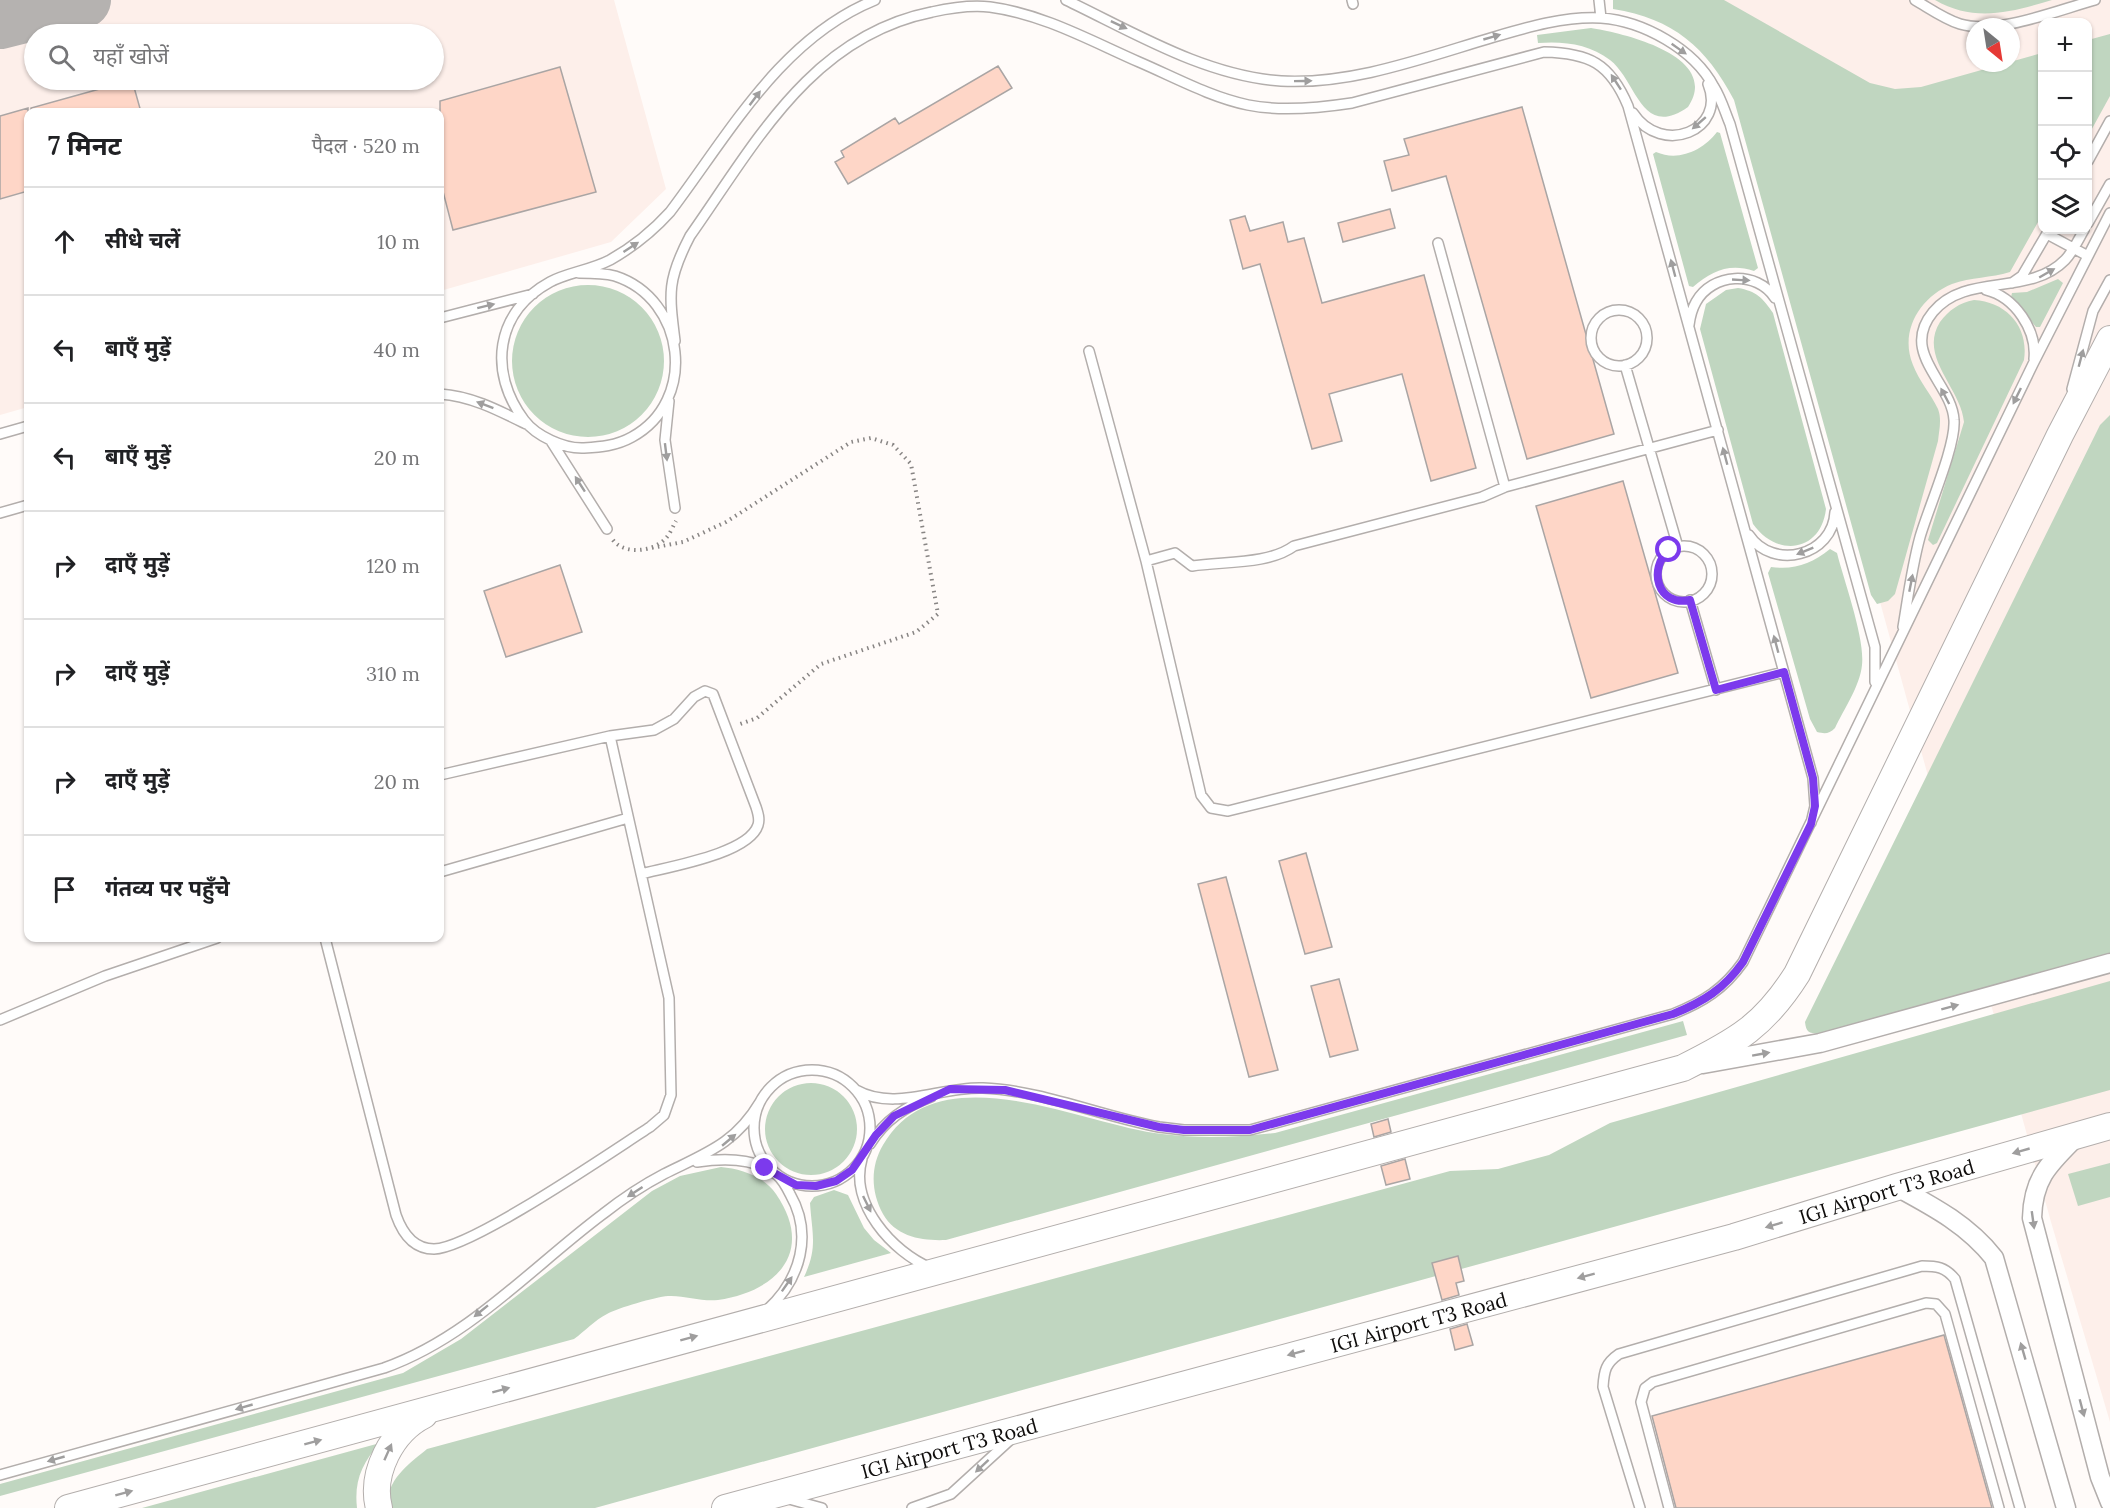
<!DOCTYPE html>
<html lang="hi">
<meta charset="utf-8">
<style>
body{margin:0;font-family:Lora,"Noto Sans Devanagari",serif;background:#f6f6f6;color:#202124}
.controls{position:absolute;right:18px;top:18px;display:grid;overflow:hidden;border-radius:12px;box-shadow:0 2px 4px #0004}
.controls button{width:54px;height:54px;display:grid;place-items:center;padding:0;border:0;border-bottom:2px solid #e0e0e0;background:#fff;color:#202124;font:30px sans-serif}
.compass{position:absolute;left:1966px;top:18px;width:54px;height:54px;border-radius:50%;background:#fff;box-shadow:0 2px 4px #0004;rotate:150deg}
.stop{position:absolute;width:18px;height:18px;margin:-14px;border:4px solid #7c3aed;border-radius:50%;background:#fff}
.stop.end{background:#7c3aed;border-color:#fff;box-shadow:0 2px 6px #0008}
.list{margin:0;padding:0;list-style:none}
h2{display:flex;justify-content:space-between;align-items:center;height:78px;margin:0;padding:0 24px;font-size:26px}
h2 small{font-size:20px;font-weight:400;color:#757577}
.list li{display:grid;grid-template-columns:39px 1fr auto;gap:18px;align-items:center;box-sizing:border-box;height:108px;padding:0 24px;border-top:2px solid #e0e0e0}
.list b{display:block;font-size:22px;white-space:nowrap}
.list em{font-size:20px;font-style:normal;color:#757577}
.icon{flex:none;width:33px;height:33px;fill:none;stroke:currentColor;stroke-width:2;stroke-linecap:round;stroke-linejoin:round}
.map{position:relative;flex:none;width:2110px;height:1508px;overflow:hidden}
.search{position:absolute;background:#fff;box-shadow:0 2px 4px #0004;left:24px;top:24px;width:420px;height:66px;display:flex;align-items:center;gap:15px;box-sizing:border-box;padding:0 21px;border-radius:33px;color:#757577;font-size:22px}
.panel{position:absolute;background:#fff;box-shadow:0 2px 4px #0004;left:24px;top:108px;width:420px;height:834px;border-radius:12px}
.map>svg:first-child{display:block}
.built{fill:#fdefea;fill-rule:evenodd}
.green{fill:#c0d6c0}
.lines{fill:none;stroke-linecap:round;stroke-linejoin:round}
.taxiway{stroke:#b5b2b0;stroke-width:56}
.building{fill:#fed6c7;stroke:#aaa5a4;stroke-width:1.5}
.service-casing{stroke:#b3aeac;stroke-width:12}
.minor-casing{stroke:#b3aeac;stroke-width:21}
.secondary-casing{stroke:#b3aeac;stroke-width:28}
.path{stroke:#888584;stroke-width:4;stroke-dasharray:1.5 4.5;stroke-linecap:butt}
.service{stroke:#fff;stroke-width:9}
.minor{stroke:#fff;stroke-width:18}
.secondary{stroke:#fff;stroke-width:26}
.oneway{fill:#9f9e9e}
.route{stroke:#7c3aed;stroke-width:8}
.labels{text-anchor:middle;dominant-baseline:central;stroke-width:5;stroke-linejoin:round;paint-order:stroke}
.street-label{font-size:20px;fill:#0f0d0c;stroke:#fff}
</style>
<div class="map">
<svg width="2110" height="1508" viewBox="0 0 2110 1508">
<rect width="100%" height="100%" fill="#fffbf9"/>
<path class="built" d="M 0,0 L 614,0 L 666,189 L 611,242 L 440,291 L 440,112 L 28,112 L 28,407 L 0,415 ZM 34,34 L 434,34 L 434,80 L 34,80 Z
M 1714,0 L 2110,0 L 2110,1422 L 2051,1222 ZM 2042,22 L 2088,22 L 2088,230 L 2042,230 ZM 1975,27 L 2011,27 L 2011,63 L 1975,63 Z"/>
<path class="green" d="M 1613,0 L 1724,0 L 1870,83 L 1895,89 L 1921,87 L 2042,53 L 2042,215 L 2010,272 C 1991,278 1971,277 1952,284 C 1920,297 1899,331 1913,365 C 1919,381 1931,394 1938,409 C 1942,419 1939,431 1938,441 L 1895,594 L 1888,601 L 1877,604 L 1871,595 L 1734,100 C 1706,47 1674,19 1613,9 Z
M 1935,0 L 2052,0 C 2011,12 1975,23 1935,0 Z
M 1591,28 C 1623,33 1722,56 1688,107 C 1641,140 1637,81 1610,60 C 1589,44 1564,41 1538,43 L 1537,35 Z
M 2110,34 L 2110,96 L 2088,136 L 2088,40 Z
M 1717,132 L 1720,133 L 1758,268 L 1754,271 C 1729,263 1712,271 1693,287 L 1689,286 L 1653,154 L 1656,152 C 1679,162 1703,150 1717,132 Z
M 2058,279 L 2063,283 L 2040,327 L 2036,327 L 2011,297 L 2012,293 L 2027,292 Z
M512 361a76 76 0 1 1 152 0a76 76 0 1 1-152 0Z
M 1738,288 C 1756,291 1763,298 1773,313 L 1826,509 C 1821,552 1777,558 1753,524 L 1700,329 L 1706,304 L 1726,290 Z
M 1974,300 C 2007,302 2029,327 2024,360 L 1937,543 L 1933,545 L 1928,540 L 1964,422 C 1961,388 1918,357 1940,322 C 1949,310 1959,303 1974,300 Z
M 2110,415 L 2110,954 L 1818,1034 C 1809,1033 1806,1032 1805,1022 L 2100,425 Z
M 1830,549 L 1837,553 C 1844,581 1865,638 1862,665 C 1860,686 1844,709 1835,728 C 1829,734 1825,734 1817,732 L 1810,719 L 1768,573 L 1771,567 C 1795,570 1811,564 1830,549 Z
M 2110,981 L 2110,1090 L 595,1508 L 389,1508 C 383,1482 410,1463 427,1449 L 1450,1171 L 1498,1169 L 1549,1155 L 1610,1123 Z
M 1683,1021 L 1687,1035 L 946,1240 C 922,1241 896,1237 883,1214 C 871,1192 870,1167 883,1145 C 938,1050 1082,1125 1162,1134 C 1201,1139 1237,1137 1275,1133 Z
M765 1129a46 46 0 1 1 92 0a46 46 0 1 1-92 0Z
M 2110,1163 L 2110,1197 L 2078,1206 L 2068,1174 Z
M 721,1167 C 741,1169 764,1176 776,1194 C 815,1251 778,1291 718,1300 C 702,1302 684,1295 668,1296 C 655,1297 618,1308 607,1314 C 595,1320 585,1331 574,1339 L 0,1496 L 0,1484 L 403,1373 L 461,1339 L 652,1191 L 680,1176 Z
M 834,1190 L 848,1195 L 864,1228 L 874,1240 L 891,1253 L 804,1277 C 818,1247 812,1234 810,1203 L 814,1197 Z
M 380,1443 C 362,1463 354,1481 357,1508 L 142,1508 Z"/>
<g class="lines">
<path class="taxiway" d="M 0,21 L 83,0"/>
</g>
<path class="building" d="M 998,66 L 1012,88 L 848,184 L 835,162 L 844,157 L 841,151 L 895,118 L 899,124 Z
M 560,67 L 596,192 L 453,230 L 440,180 L 440,101 Z
M 132,80 L 141,112 L 31,112 L 31,108 Z
M 1522,107 L 1614,434 L 1527,459 L 1446,176 L 1392,191 L 1384,161 L 1409,155 L 1404,139 Z
M 28,108 L 28,191 L 0,199 L 0,116 Z
M 1390,209 L 1395,228 L 1343,242 L 1338,223 Z
M 1245,216 L 1250,231 L 1283,222 L 1288,242 L 1304,238 L 1322,303 L 1424,275 L 1476,468 L 1431,481 L 1402,374 L 1329,394 L 1342,441 L 1312,449 L 1260,264 L 1243,269 L 1230,220 Z
M 1623,481 L 1678,673 L 1591,698 L 1536,506 Z
M 560,565 L 582,632 L 506,657 L 484,591 Z
M 1306,853 L 1332,947 L 1305,954 L 1279,861 Z
M 1226,877 L 1278,1070 L 1249,1077 L 1198,884 Z
M 1339,979 L 1358,1050 L 1330,1057 L 1311,986 Z
M 1388,1119 L 1391,1132 L 1374,1137 L 1371,1124 Z
M 1405,1159 L 1410,1179 L 1386,1185 L 1381,1166 Z
M 1458,1256 L 1464,1281 L 1456,1283 L 1459,1295 L 1442,1300 L 1432,1263 Z
M 1467,1324 L 1473,1345 L 1455,1350 L 1450,1329 Z
M 1944,1335 L 1992,1508 L 1676,1508 L 1652,1416 Z"/>
<g class="lines">
<g class="service-casing">
<path id="service" d="M 1066,0 C 1133,32 1205,76 1281,81 C 1353,85 1426,57 1494,37 C 1528,27 1565,16 1601,18 C 1643,21 1694,49 1714,87 C 1721,98 1725,112 1730,124 L 1875,647 L 1875,682
M 1352,0 L 1353,4
M 1599,0 L 1601,18
M 1915,0 C 1929,8 1944,19 1960,24 C 1998,35 2058,10 2095,0
M 1633,113 C 1662,157 1727,130 1708,84
M 2088,161 L 2110,121
M 2088,223 L 2110,184
M 2047,234 L 2088,256
M 1438,243 L 1505,487
M 579,273 C 591,273 604,273 615,276 C 686,299 698,401 632,437 C 616,446 600,447 584,448 C 564,449 536,436 524,420 C 488,372 495,312 550,282 C 566,273 591,270 610,260 C 633,247 652,232 670,212 C 729,134 781,38 875,0
M 2012,283 L 2022,276 L 2049,230
M 1986,290 C 2015,297 2037,330 2034,359
M1591 338a28 28 0 1 1 56 0a28 28 0 1 1-56 0Z
M 440,318 L 533,294
M 1689,325 C 1690,317 1692,309 1696,302 C 1712,273 1757,270 1775,298
M 675,341 C 669,293 667,280 690,236 C 755,144 811,36 932,12 C 950,8 972,5 990,7 C 1043,14 1091,41 1139,62 C 1174,77 1210,97 1248,105 C 1281,112 1319,108 1352,103 L 1544,52 C 1589,53 1610,63 1628,106 L 1813,778 L 1815,806 L 1811,823
M 1089,351 L 1146,561 L 1201,795 L 1211,808 L 1228,811 L 1784,672
M 1625,365 L 1678,547
M 2072,389 L 2093,311 L 2110,280
M 440,394 C 471,396 498,410 526,424
M 669,401 L 665,440 L 675,508
M 0,434 L 28,426
M 551,441 L 607,529
M 0,513 L 28,505
M 1749,535 C 1773,571 1833,556 1835,512
M1656 574a28 28 0 1 1 56 0a28 28 0 1 1-56 0Z
M 1146,561 L 1175,553 L 1192,566 C 1223,561 1268,565 1294,546 L 1482,497 L 1505,487 L 1718,430
M 1690,600 L 1716,690
M 1903,627 C 1908,597 1912,566 1920,537 C 1928,509 1956,446 1954,420 C 1952,383 1899,353 1933,312 C 1966,272 2029,297 2065,260 C 2073,252 2078,240 2084,230
M 440,775 L 610,736 L 654,730 L 674,719 L 694,697 L 705,691 L 713,694 L 756,807 C 758,813 760,819 758,825 C 749,854 667,867 641,874
M 440,872 L 628,818
M 325,938 L 396,1215 C 402,1232 413,1249 434,1249 C 472,1248 611,1152 650,1127 L 664,1115 L 671,1095 L 669,998 L 610,736
M 0,1020 L 105,976 L 217,938
M754 1128a58 58 0 1 1 116 0a58 58 0 1 1-116 0Z
M 856,1090 C 895,1112 941,1086 983,1088 C 1040,1090 1101,1116 1159,1127 L 1184,1130 L 1250,1130 L 1673,1014 C 1703,1002 1724,989 1743,962 L 2033,364 L 2110,213
M 870,1144 C 885,1120 905,1107 931,1097
M 862,1159 C 849,1203 892,1252 931,1268
M 697,1162 C 723,1158 755,1157 777,1175 C 782,1179 787,1188 790,1194 C 813,1234 801,1279 767,1310
M 0,1475 L 384,1368 C 469,1338 532,1267 603,1214 C 622,1199 643,1185 664,1174 C 706,1153 735,1144 760,1102
M 789,1499 L 822,1508
M 912,1508 L 951,1494 L 1010,1440
M 1640,1508 L 1603,1387 C 1604,1370 1606,1363 1619,1354 L 1922,1266 C 1937,1266 1945,1267 1955,1279 L 2020,1508
M 1669,1508 L 1641,1402 L 1645,1388 L 1653,1382 L 1926,1303 L 1936,1304 L 1945,1314 L 1999,1508"/>
</g>
<g class="minor-casing">
<path id="minor" d="M 1703,1064 L 1820,1043 L 2110,963
M 2076,1137 C 2049,1164 2033,1178 2032,1218 L 2100,1477 L 2110,1502
M 1897,1187 C 1934,1207 1968,1225 1994,1258 L 2066,1508"/>
</g>
<g class="secondary-casing">
<g id="secondary">
<path d="M 68,1508 L 1683,1068 C 1737,1041 1764,1026 1797,974 L 2060,435 L 2110,339"/>
<path d="M 379,1508 C 370,1473 392,1431 424,1415"/>
<path id="s1" d="M 725,1508 L 1734,1237 L 1897,1187 L 2110,1126"/>
</g>
</g>
<path class="path" d="M 613,540 C 624,555 654,552 666,538 C 670,534 673,526 676,521
M 646,549 L 683,542 L 726,522 L 851,442 L 871,438 L 893,445 L 911,464 L 938,614 L 916,632 L 821,664 L 757,718 L 740,724"/>
<use href="#service" class="service"/>
<use href="#minor" class="minor"/>
<use href="#secondary" class="secondary"/>
</g>
<defs><path id="oneway-solid" d="M-6-.8H1V-3.2L6.5 0L1 3.2V.8H-6Z" transform="scale(1.5)"/></defs>
<g class="oneway">
<use href="#oneway-solid" transform="translate(1119 25) rotate(25)"/>
<use href="#oneway-solid" transform="translate(1492 37) rotate(-16)"/>
<use href="#oneway-solid" transform="translate(1679 49) rotate(35)"/>
<use href="#oneway-solid" transform="translate(1303 81) rotate(-1)"/>
<use href="#oneway-solid" transform="translate(1616 82) rotate(-123)"/>
<use href="#oneway-solid" transform="translate(755 98) rotate(-53)"/>
<use href="#oneway-solid" transform="translate(1699 123) rotate(139)"/>
<use href="#oneway-solid" transform="translate(631 247) rotate(-33)"/>
<use href="#oneway-solid" transform="translate(1673 268) rotate(-105)"/>
<use href="#oneway-solid" transform="translate(2047 273) rotate(-30)"/>
<use href="#oneway-solid" transform="translate(1741 280) rotate(3)"/>
<use href="#oneway-solid" transform="translate(486 306) rotate(-14)"/>
<use href="#oneway-solid" transform="translate(2081 358) rotate(-75)"/>
<use href="#oneway-solid" transform="translate(1945 396) rotate(-118)"/>
<use href="#oneway-solid" transform="translate(2017 396) rotate(116)"/>
<use href="#oneway-solid" transform="translate(485 405) rotate(-159)"/>
<use href="#oneway-solid" transform="translate(666 452) rotate(83)"/>
<use href="#oneway-solid" transform="translate(1725 456) rotate(-105)"/>
<use href="#oneway-solid" transform="translate(580 484) rotate(-123)"/>
<use href="#oneway-solid" transform="translate(1805 551) rotate(158)"/>
<use href="#oneway-solid" transform="translate(1911 583) rotate(-79)"/>
<use href="#oneway-solid" transform="translate(1776 644) rotate(-105)"/>
<use href="#oneway-solid" transform="translate(1950 1007) rotate(-15)"/>
<use href="#oneway-solid" transform="translate(1761 1054) rotate(-10)"/>
<use href="#oneway-solid" transform="translate(729 1140) rotate(-40)"/>
<use href="#oneway-solid" transform="translate(2021 1151) rotate(164)"/>
<use href="#oneway-solid" transform="translate(635 1192) rotate(147)"/>
<use href="#oneway-solid" transform="translate(867 1204) rotate(64)"/>
<use href="#oneway-solid" transform="translate(2033 1220) rotate(82)"/>
<use href="#oneway-solid" transform="translate(1774 1225) rotate(163)"/>
<use href="#oneway-solid" transform="translate(1586 1276) rotate(165)"/>
<use href="#oneway-solid" transform="translate(787 1284) rotate(-55)"/>
<use href="#oneway-solid" transform="translate(481 1311) rotate(141)"/>
<use href="#oneway-solid" transform="translate(689 1338) rotate(-15)"/>
<use href="#oneway-solid" transform="translate(2023 1351) rotate(-106)"/>
<use href="#oneway-solid" transform="translate(1296 1353) rotate(165)"/>
<use href="#oneway-solid" transform="translate(501 1390) rotate(-15)"/>
<use href="#oneway-solid" transform="translate(244 1407) rotate(164)"/>
<use href="#oneway-solid" transform="translate(2082 1408) rotate(75)"/>
<use href="#oneway-solid" transform="translate(313 1442) rotate(-15)"/>
<use href="#oneway-solid" transform="translate(388 1452) rotate(-66)"/>
<use href="#oneway-solid" transform="translate(56 1459) rotate(164)"/>
<use href="#oneway-solid" transform="translate(982 1466) rotate(137)"/>
<use href="#oneway-solid" transform="translate(124 1493) rotate(-15)"/>
</g>
<g class="lines">
<path class="route" d="M 765,1168 L 796,1185 L 816,1186 L 836,1181 L 852,1170 L 876,1135 L 894,1116 L 950,1089 L 1005,1090 L 1159,1127 L 1184,1130 L 1250,1130 L 1673,1014 C 1703,1002 1724,989 1743,962 L 1811,824 L 1815,806 L 1813,778 L 1784,672 L 1716,690 L 1690,600 C 1657,607 1648,568 1669,550"/>
</g>
<g class="labels">
<g class="street-label">
<text stroke="none"><textPath href="#s1" startOffset="1204">IGI Airport T3 Road</textPath></text>
<text stroke="none"><textPath href="#s1" startOffset="718">IGI Airport T3 Road</textPath></text>
<text stroke="none"><textPath href="#s1" startOffset="232">IGI Airport T3 Road</textPath></text>
</g>
</g>
</svg>
<div class="controls">
<button>+</button>
<button>−</button>
<button><svg class="icon" aria-label="locate" viewBox="0 0 24 24"><circle cx="12" cy="12" r="6"/><path d="M12 2v4M12 18v4M2 12h4M18 12h4"/></svg></button>
<button><svg class="icon" aria-label="layers" viewBox="0 0 24 24"><path d="M12 4l9 5-9 5-9-5zM3 14l9 5 9-5"/></svg></button>
</div>
<svg class="compass" viewBox="-18 -18 36 36"><path d="M0-13l5 13h-10z" fill="#e53935"/><path d="M0 13l5-13h-10z" fill="#757577"/></svg>
<div class="stop" style="left:1669px;top:550px"></div>
<div class="stop end" style="left:765px;top:1168px"></div>
<div class="search"><svg class="icon" aria-label="search" viewBox="0 0 24 24"><circle cx="10" cy="10" r="6"/><path d="M15 15l6 6"/></svg>यहाँ खोजें</div>
<section class="panel">
<h2>7 मिनट<small>पैदल · 520 m</small></h2>
<ul class="list">
<li><svg class="icon" aria-label="ahead" viewBox="0 0 24 24"><path d="M12 20V5M6 11l6-6 6 6"/></svg><div><b>सीधे चलें</b></div><em>10 m</em></li>
<li><svg class="icon" aria-label="left" viewBox="0 0 24 24"><path d="M17 20v-9H6M10 6l-5 5 5 5"/></svg><div><b>बाएँ मुड़ें</b></div><em>40 m</em></li>
<li><svg class="icon" aria-label="left" viewBox="0 0 24 24"><path d="M17 20v-9H6M10 6l-5 5 5 5"/></svg><div><b>बाएँ मुड़ें</b></div><em>20 m</em></li>
<li><svg class="icon" aria-label="right" viewBox="0 0 24 24"><path d="M7 20v-9h11M14 6l5 5-5 5"/></svg><div><b>दाएँ मुड़ें</b></div><em>120 m</em></li>
<li><svg class="icon" aria-label="right" viewBox="0 0 24 24"><path d="M7 20v-9h11M14 6l5 5-5 5"/></svg><div><b>दाएँ मुड़ें</b></div><em>310 m</em></li>
<li><svg class="icon" aria-label="right" viewBox="0 0 24 24"><path d="M7 20v-9h11M14 6l5 5-5 5"/></svg><div><b>दाएँ मुड़ें</b></div><em>20 m</em></li>
<li><svg class="icon" aria-label="arrive" viewBox="0 0 24 24"><path d="M6 21V4h12l-3 4 3 4H6"/></svg><div><b>गंतव्य पर पहुँचे</b></div></li>
</ul>
</section>
</div>
